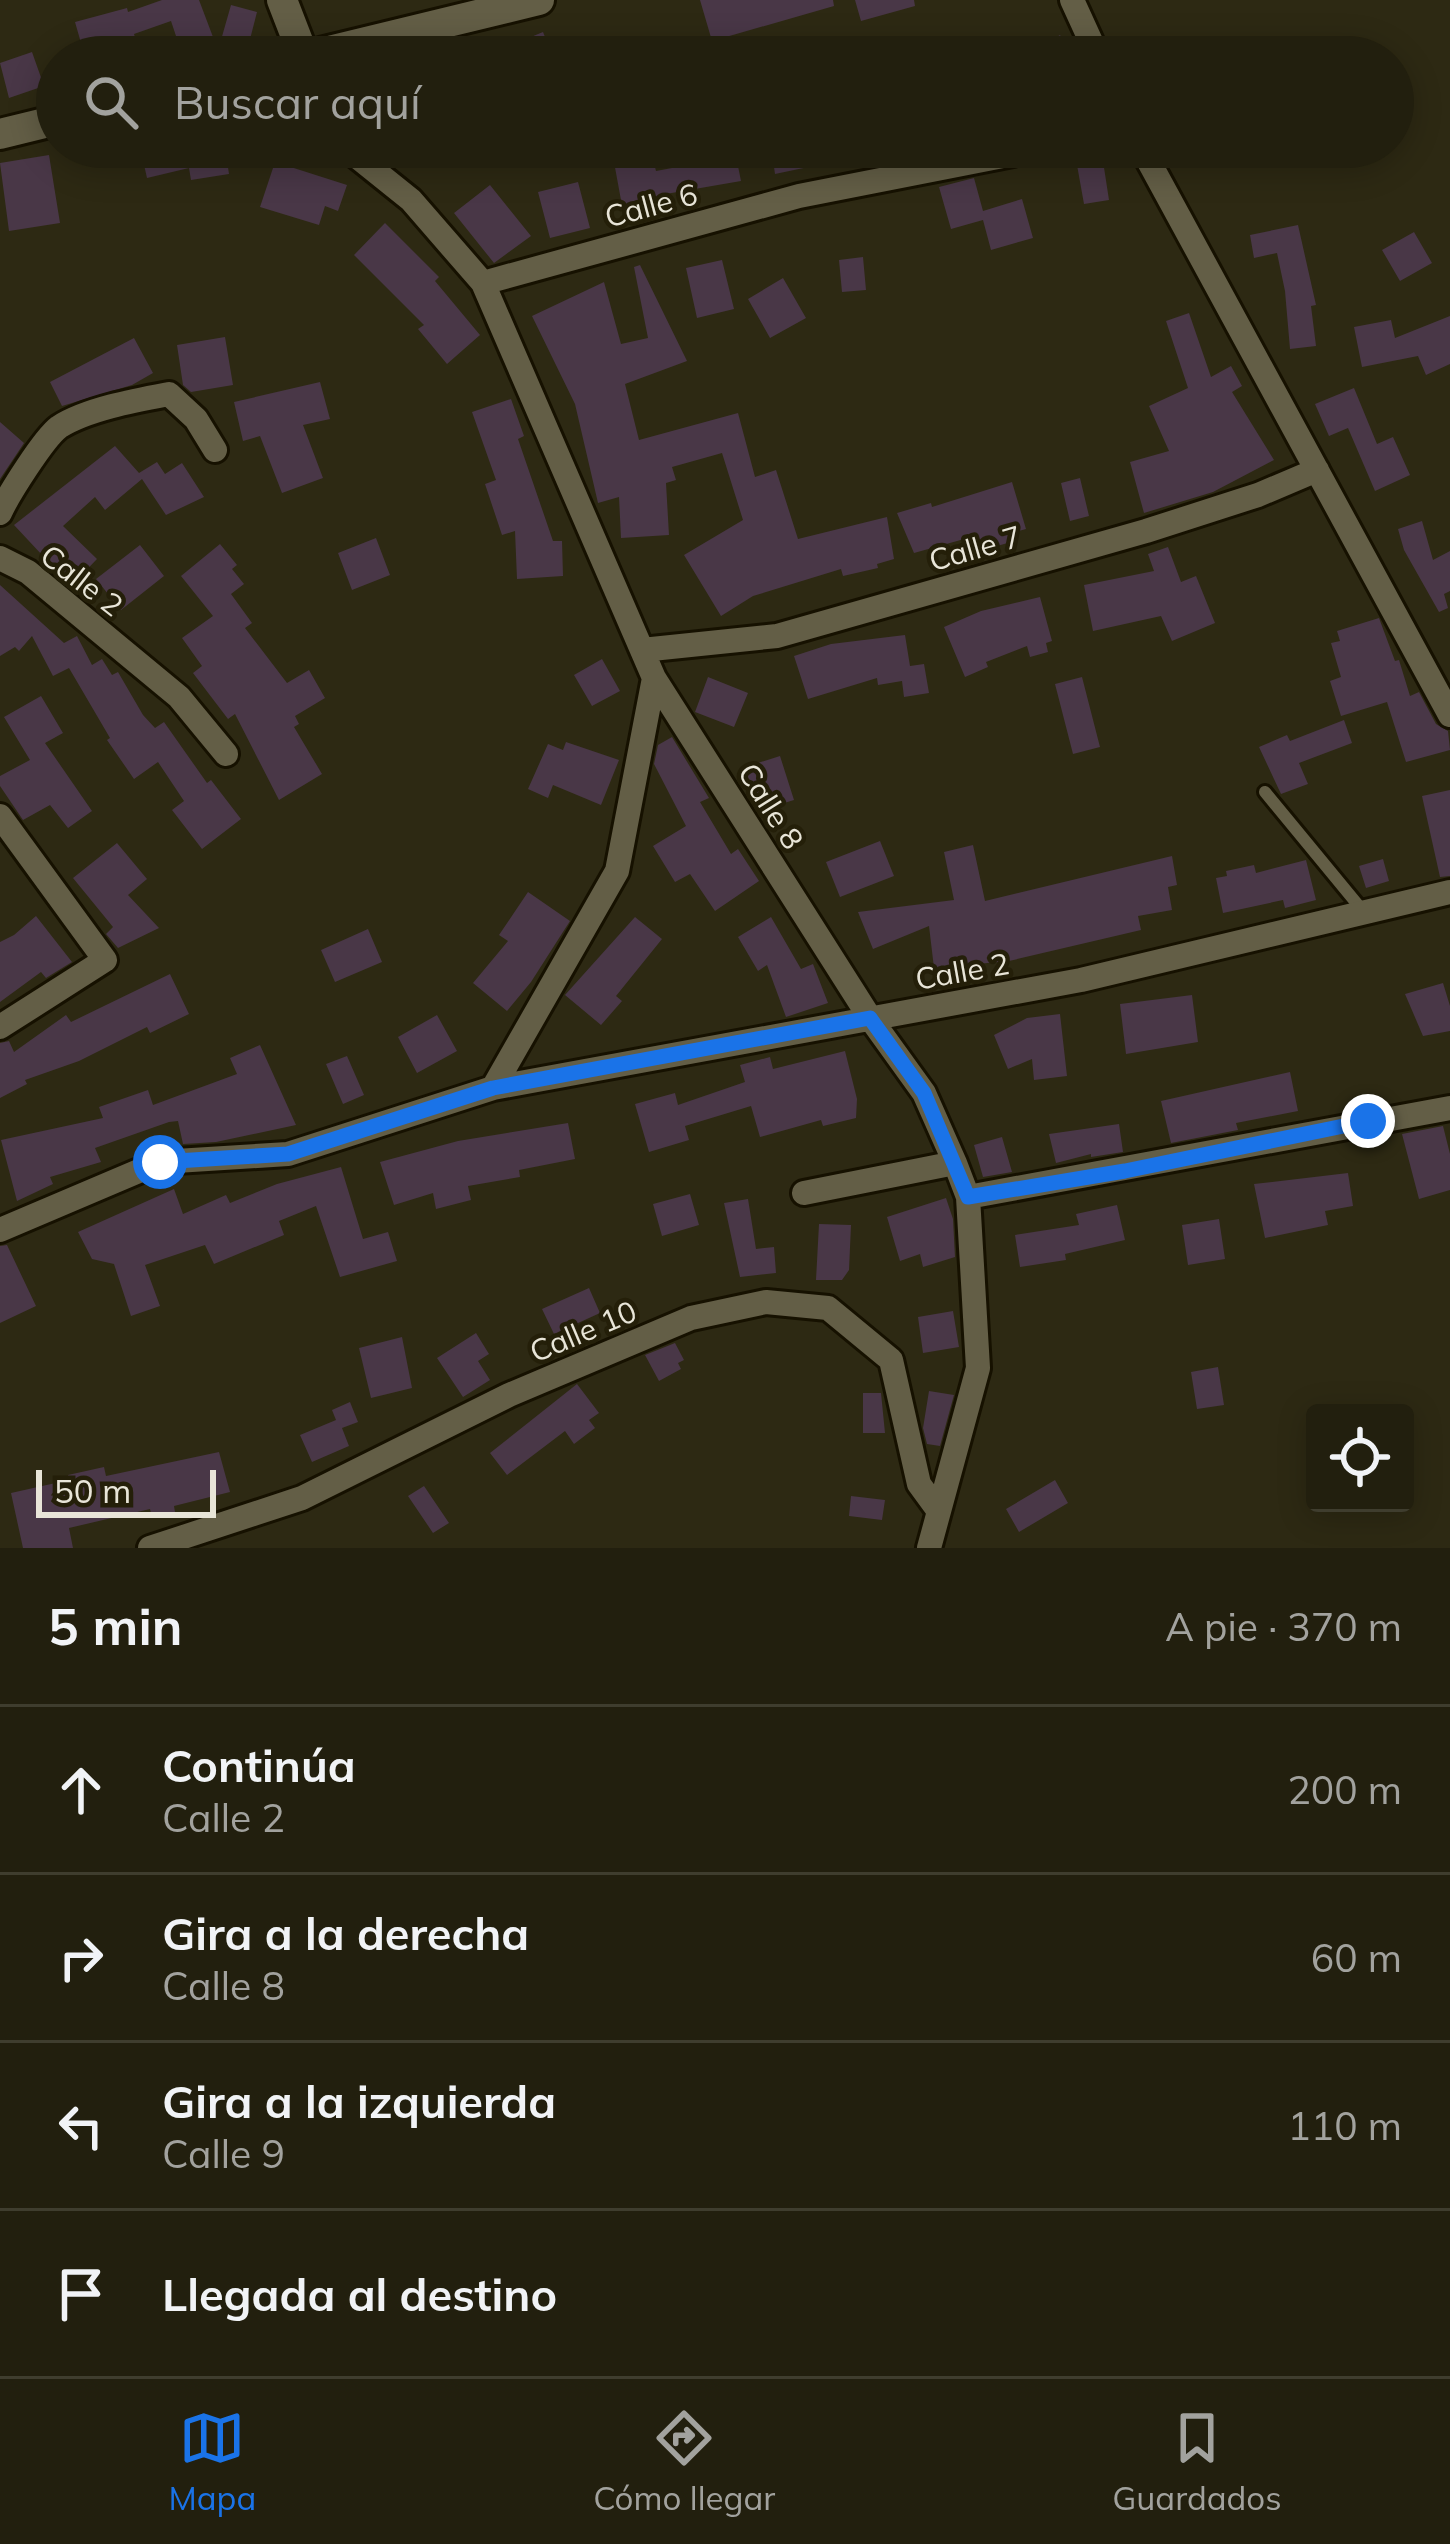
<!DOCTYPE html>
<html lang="es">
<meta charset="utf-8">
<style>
body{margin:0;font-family:Mulish,sans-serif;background:#2a2717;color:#f1f3f6}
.controls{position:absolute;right:36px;bottom:36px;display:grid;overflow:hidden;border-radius:12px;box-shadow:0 6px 30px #0003}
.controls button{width:108px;height:108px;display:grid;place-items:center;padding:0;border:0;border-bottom:3px solid #3f3d2e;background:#221f0e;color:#f1f3f6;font:60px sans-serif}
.scale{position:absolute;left:36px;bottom:30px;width:180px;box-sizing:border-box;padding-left:12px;border:6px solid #e8e5d8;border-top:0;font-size:33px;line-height:42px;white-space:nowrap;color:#e8e5d8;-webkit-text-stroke:9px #241f09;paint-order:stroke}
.stop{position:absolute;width:36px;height:36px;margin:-27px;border:9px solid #1a73e8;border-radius:50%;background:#fff}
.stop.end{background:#1a73e8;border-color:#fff;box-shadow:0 3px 12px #0008}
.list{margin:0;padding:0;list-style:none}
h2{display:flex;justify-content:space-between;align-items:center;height:156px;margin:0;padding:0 48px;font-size:51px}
h2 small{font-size:39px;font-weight:400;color:#a2a29e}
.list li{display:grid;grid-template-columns:78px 1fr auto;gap:36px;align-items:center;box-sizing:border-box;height:168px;padding:0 48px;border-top:3px solid #3f3d2e}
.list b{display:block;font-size:45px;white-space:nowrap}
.list p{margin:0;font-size:39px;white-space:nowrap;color:#a2a29e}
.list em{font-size:39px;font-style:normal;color:#a2a29e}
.icon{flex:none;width:66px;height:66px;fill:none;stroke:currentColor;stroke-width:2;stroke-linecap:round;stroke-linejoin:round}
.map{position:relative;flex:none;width:1450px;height:1548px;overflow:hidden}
.search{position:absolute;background:#221f0e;box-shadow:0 6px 30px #0003;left:36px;right:36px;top:36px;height:132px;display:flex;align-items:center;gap:30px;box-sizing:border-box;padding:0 42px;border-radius:66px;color:#a2a29e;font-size:45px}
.sheet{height:828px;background:#221f0e}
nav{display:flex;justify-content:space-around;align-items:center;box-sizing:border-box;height:168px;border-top:3px solid #3f3d2e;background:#221f0e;font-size:33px;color:#a2a29e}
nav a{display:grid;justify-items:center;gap:6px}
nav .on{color:#1a73e8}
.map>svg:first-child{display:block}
.building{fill:#493747}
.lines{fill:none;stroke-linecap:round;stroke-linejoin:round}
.service-casing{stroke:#161100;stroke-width:18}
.minor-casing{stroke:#161100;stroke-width:30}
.tertiary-casing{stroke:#161100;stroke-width:36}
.service{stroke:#635e46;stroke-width:12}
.minor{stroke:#635e46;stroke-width:24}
.tertiary{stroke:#635e46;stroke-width:30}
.route{stroke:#1a73e8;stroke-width:15}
.labels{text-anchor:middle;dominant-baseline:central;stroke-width:9;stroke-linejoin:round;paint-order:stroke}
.street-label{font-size:30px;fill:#e8e5d8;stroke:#241f09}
</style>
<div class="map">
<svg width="1450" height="1548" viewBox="0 0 1450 1548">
<rect width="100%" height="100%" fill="#2d2913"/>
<path class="building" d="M 162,0 L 199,0 L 213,37 L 180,48 L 171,21 L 134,34 L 141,57 L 85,57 L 75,22 L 127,8 L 128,12 Z
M 700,0 L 833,0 L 834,6 L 712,41 Z
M 855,0 L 914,0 L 915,6 L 861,21 Z
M 231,5 L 257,12 L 248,47 L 221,40 Z
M 543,32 L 553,57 L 483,57 Z
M 1060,35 L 1073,57 L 1023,57 Z
M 32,52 L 44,86 L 9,98 L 0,63 Z
M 140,147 L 225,147 L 229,174 L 191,180 L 189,168 L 147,178 Z
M 771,147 L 860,147 L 861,156 L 775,174 Z
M 49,155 L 60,223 L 9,231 L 0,163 Z
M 652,155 L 656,171 L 736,156 L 741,181 L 660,195 L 662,204 L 623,211 L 614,162 Z
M 1103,161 L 1109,200 L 1084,204 L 1077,165 Z
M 275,162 L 347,185 L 338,211 L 325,206 L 319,225 L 260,207 Z
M 974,178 L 983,211 L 1022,199 L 1033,238 L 991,250 L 983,220 L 951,229 L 939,187 Z
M 578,182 L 590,228 L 550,238 L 538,192 Z
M 490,185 L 531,236 L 494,263 L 454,213 Z
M 385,223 L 439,277 L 435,281 L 480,335 L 447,364 L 418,329 L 424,325 L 354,255 Z
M 1298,225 L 1316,305 L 1311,306 L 1316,346 L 1290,349 L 1285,291 L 1277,253 L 1254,258 L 1250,235 Z
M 1414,232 L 1432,263 L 1400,281 L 1382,250 Z
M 863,257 L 866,290 L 842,292 L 839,260 Z
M 722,260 L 734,309 L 697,318 L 686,268 Z
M 640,265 L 687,361 L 625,384 L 639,440 L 738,413 L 755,477 L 776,470 L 798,539 L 887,517 L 894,559 L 877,564 L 878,568 L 843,576 L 841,569 L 753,596 L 721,616 L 684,555 L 743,520 L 722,453 L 672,467 L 676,480 L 666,483 L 669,535 L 621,538 L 619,497 L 598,503 L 575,404 L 532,316 L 604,282 L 621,344 L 648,338 L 634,267 Z
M 783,278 L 806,318 L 770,338 L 748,299 Z
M 1189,313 L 1211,377 L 1231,366 L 1242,386 L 1232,392 L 1274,460 L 1213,492 L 1144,513 L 1130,462 L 1169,451 L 1149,406 L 1188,388 L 1166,321 Z
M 1450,316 L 1450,364 L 1426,375 L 1418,356 L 1362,367 L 1354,327 L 1391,320 L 1395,338 Z
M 225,337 L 233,385 L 191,392 L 183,385 L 177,345 Z
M 134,338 L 153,373 L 132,385 L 62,406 L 50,382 Z
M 320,382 L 330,419 L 303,425 L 323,478 L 282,493 L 260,436 L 243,441 L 234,402 Z
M 1354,388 L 1377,444 L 1393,437 L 1410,475 L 1375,491 L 1348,428 L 1329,436 L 1315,404 Z
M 511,399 L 524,436 L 518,439 L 553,541 L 562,541 L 563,576 L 517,579 L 515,531 L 502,535 L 485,484 L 496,480 L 472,412 Z
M 0,422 L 24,443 L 0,479 Z
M 115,446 L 139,473 L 157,462 L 165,474 L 182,463 L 204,497 L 166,515 L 142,479 L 105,510 L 95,497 L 63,526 L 97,559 L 71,586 L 14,525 Z
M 1080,478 L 1089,516 L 1070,521 L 1061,483 Z
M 1012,482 L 1026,529 L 1008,534 L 1011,542 L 980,551 L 975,536 L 914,553 L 897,513 L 931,503 L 932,507 Z
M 1422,521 L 1433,560 L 1450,551 L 1450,591 L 1444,594 L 1448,608 L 1439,612 L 1404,550 L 1398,529 Z
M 376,538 L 390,575 L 352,590 L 338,553 Z
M 220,544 L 237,565 L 232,569 L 244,584 L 231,594 L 252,623 L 245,628 L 287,683 L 309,670 L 325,698 L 295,716 L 299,724 L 294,727 L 322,774 L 279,800 L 235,714 L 228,719 L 193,673 L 202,666 L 182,638 L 213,616 L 181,576 Z
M 140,545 L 164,576 L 121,610 L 96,579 Z
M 1168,547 L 1181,582 L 1196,576 L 1215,623 L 1172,641 L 1161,616 L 1093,631 L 1084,585 L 1154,571 L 1148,554 Z
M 0,585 L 64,643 L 77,636 L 92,665 L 102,659 L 112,675 L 118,672 L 143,715 L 155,728 L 164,722 L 207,783 L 211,780 L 241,819 L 202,849 L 172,810 L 184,801 L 158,762 L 134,779 L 107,740 L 110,738 L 69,668 L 53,676 L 32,636 L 19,651 L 15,647 L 0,656 Z
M 1040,597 L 1052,641 L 1046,643 L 1048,652 L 1030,657 L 1027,646 L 986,662 L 988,667 L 965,677 L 944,627 L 981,611 Z
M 1379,618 L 1395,661 L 1399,660 L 1410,696 L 1419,692 L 1436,724 L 1448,731 L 1450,750 L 1406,762 L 1387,702 L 1341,716 L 1330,681 L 1341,677 L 1331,643 L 1340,641 L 1337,631 Z
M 905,635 L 910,666 L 924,664 L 929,693 L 904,697 L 902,681 L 878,685 L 877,678 L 808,699 L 794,656 L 831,644 Z
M 602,659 L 620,691 L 592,706 L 574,675 Z
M 708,677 L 748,693 L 734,727 L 695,712 Z
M 1082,677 L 1100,747 L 1073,754 L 1055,684 Z
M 41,696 L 63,733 L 45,743 L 92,811 L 68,828 L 50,805 L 23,820 L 0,786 L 0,776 L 30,760 L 4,717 Z
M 1344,720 L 1352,743 L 1299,763 L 1308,784 L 1281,794 L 1259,747 L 1287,735 L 1290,741 Z
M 672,737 L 709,798 L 700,802 L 731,854 L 738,849 L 759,881 L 715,911 L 690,874 L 675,882 L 653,846 L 686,826 L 654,764 L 658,745 Z
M 566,742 L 619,760 L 601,805 L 553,785 L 548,798 L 528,789 L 548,744 L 563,750 Z
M 780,756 L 794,800 L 758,811 L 745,767 Z
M 1450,790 L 1450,876 L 1440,877 L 1422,796 Z
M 880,841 L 894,876 L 840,897 L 826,862 Z
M 117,843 L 147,879 L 128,895 L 159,928 L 118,948 L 106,934 L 113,927 L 73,878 Z
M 973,845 L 985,901 L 1172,856 L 1177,885 L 1168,887 L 1172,910 L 1138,916 L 1141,930 L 1009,961 L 934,968 L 929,926 L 873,949 L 858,912 L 954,900 L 944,852 Z
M 1383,859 L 1389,881 L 1366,888 L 1359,866 Z
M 1306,860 L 1316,900 L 1285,908 L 1283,900 L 1223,913 L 1216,878 L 1227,876 L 1226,871 L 1254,865 L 1256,873 Z
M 528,892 L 570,921 L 531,982 L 507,1011 L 473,983 L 508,941 L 499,935 Z
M 36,916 L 72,962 L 46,978 L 41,972 L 0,1002 L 0,942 L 14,935 Z
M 635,917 L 662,939 L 616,996 L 622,1001 L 601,1025 L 565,995 Z
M 771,917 L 801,969 L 813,964 L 828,1003 L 786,1017 L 767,965 L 758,971 L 738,937 Z
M 368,929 L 382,962 L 335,982 L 321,950 Z
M 170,974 L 189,1014 L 150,1033 L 147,1027 L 79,1061 L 25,1080 L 27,1084 L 0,1098 L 0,1043 L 9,1041 L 14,1052 L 66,1015 L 71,1022 Z
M 1443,983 L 1450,1006 L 1450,1031 L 1423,1036 L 1405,994 Z
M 1192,995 L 1198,1042 L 1126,1054 L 1120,1004 Z
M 1060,1014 L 1067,1076 L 1034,1080 L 1032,1059 L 1008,1069 L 994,1035 L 1027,1018 Z
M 437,1015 L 457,1051 L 417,1073 L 398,1037 Z
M 260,1045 L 296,1125 L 216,1142 L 183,1144 L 178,1121 L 169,1122 L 95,1148 L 101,1162 L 50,1177 L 53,1184 L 17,1201 L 1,1140 L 103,1118 L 99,1107 L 148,1090 L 153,1105 L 237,1074 L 230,1058 Z
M 845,1051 L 857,1099 L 856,1118 L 823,1126 L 821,1120 L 760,1137 L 751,1106 L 685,1126 L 689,1140 L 649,1152 L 635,1104 L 675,1093 L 678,1105 L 745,1082 L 740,1065 L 770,1057 L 773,1069 Z
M 347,1056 L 364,1095 L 343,1104 L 326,1064 Z
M 1290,1072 L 1298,1111 L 1236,1123 L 1238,1130 L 1171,1143 L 1161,1101 Z
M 568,1123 L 575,1159 L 519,1170 L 520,1177 L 468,1186 L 471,1200 L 436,1209 L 433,1193 L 394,1205 L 380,1162 L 458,1141 Z
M 1119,1124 L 1123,1152 L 1091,1157 L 1091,1154 L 1056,1163 L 1049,1134 Z
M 1443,1126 L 1450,1154 L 1450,1190 L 1419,1199 L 1402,1134 Z
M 1002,1137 L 1012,1172 L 983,1177 L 974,1145 Z
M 341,1167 L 363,1239 L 388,1232 L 397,1261 L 340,1277 L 316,1206 L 279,1221 L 284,1235 L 214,1264 L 205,1245 L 145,1265 L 160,1306 L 131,1316 L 114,1264 L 92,1259 L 78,1232 L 174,1189 L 183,1214 L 226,1195 L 230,1203 L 277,1184 Z
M 1348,1173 L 1353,1206 L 1325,1211 L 1328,1225 L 1265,1238 L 1254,1184 Z
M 690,1194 L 699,1225 L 662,1236 L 653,1204 Z
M 946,1198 L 953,1219 L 955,1257 L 923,1267 L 920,1254 L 900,1261 L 887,1217 Z
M 748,1199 L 756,1249 L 774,1247 L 776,1273 L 740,1277 L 724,1203 Z
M 1117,1205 L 1125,1240 L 1065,1254 L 1066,1260 L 1020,1267 L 1015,1235 L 1079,1225 L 1076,1214 Z
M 1219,1219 L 1225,1259 L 1188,1265 L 1182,1225 Z
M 819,1224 L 851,1225 L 849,1270 L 842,1280 L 816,1280 Z
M 7,1245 L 36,1306 L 0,1323 L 0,1246 Z
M 589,1288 L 600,1313 L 554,1334 L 542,1309 Z
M 953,1311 L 959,1347 L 923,1353 L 918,1317 Z
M 476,1333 L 489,1354 L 478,1361 L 490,1380 L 463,1397 L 437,1358 Z
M 402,1337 L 412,1388 L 371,1398 L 359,1348 Z
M 675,1343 L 684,1360 L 678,1363 L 681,1369 L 659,1381 L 645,1355 Z
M 1218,1367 L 1224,1405 L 1197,1409 L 1191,1372 Z
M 577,1384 L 599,1413 L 589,1420 L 595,1428 L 574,1444 L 565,1431 L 507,1475 L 490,1453 Z
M 929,1391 L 954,1395 L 940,1446 L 927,1444 L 923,1428 Z
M 863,1393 L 881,1393 L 885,1433 L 863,1433 Z
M 350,1402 L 358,1422 L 342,1428 L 349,1446 L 312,1462 L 300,1435 L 336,1420 L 332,1410 Z
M 219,1452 L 230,1492 L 174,1506 L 175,1512 L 152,1517 L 150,1509 L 69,1528 L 73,1548 L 23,1548 L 11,1493 L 69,1480 L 68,1475 L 104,1467 L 106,1476 Z
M 1055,1480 L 1068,1503 L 1019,1532 L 1006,1509 Z
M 424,1486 L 449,1523 L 433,1533 L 408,1496 Z
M 851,1496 L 885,1500 L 882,1520 L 849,1516 Z"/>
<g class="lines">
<g class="service-casing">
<path id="service" d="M 1265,792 L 1363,911"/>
</g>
<g class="minor-casing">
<path id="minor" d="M 1072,0 L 1098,57
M 345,147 L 411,200 L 483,283 L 654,678 L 870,1018 L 924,1093 L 955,1163 L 968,1197 L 978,1368 L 929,1548
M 1141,147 L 1450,715
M 483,283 L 799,196 L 1048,147
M 0,513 C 8,495 44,438 59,427 C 87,409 137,400 169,394 L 196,419 L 215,450
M 0,558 L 28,572 L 179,697 L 226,754
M 642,650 L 777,636 L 1146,531 L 1258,495 L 1317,470
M 0,816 L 105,960 L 0,1027
M 493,1088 L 617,871 L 654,678
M 804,1193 L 955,1163
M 968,1197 L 1450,1108
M 0,1230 L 160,1162 L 288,1154 L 493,1088 L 1081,980 L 1450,892
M 150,1548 L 302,1498 L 509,1395 L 691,1318 L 766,1302 L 828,1308 L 891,1360 L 919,1484 L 938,1510"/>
</g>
<g class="tertiary-casing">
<path id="tertiary" d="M 282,0 L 304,57
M 304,57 L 539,0
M 0,134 L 57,120"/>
</g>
<use href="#service" class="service"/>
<use href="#minor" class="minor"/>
<use href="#tertiary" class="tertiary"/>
</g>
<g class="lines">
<path class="route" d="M 160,1162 L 288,1154 L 493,1088 L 870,1018 L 924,1093 L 968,1197 L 1125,1171 L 1368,1121"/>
</g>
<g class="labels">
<g class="street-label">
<text transform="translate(651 205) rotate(-15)">Calle 6</text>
<text transform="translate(975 548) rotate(-16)">Calle 7</text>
<text transform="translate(82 580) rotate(38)">Calle 2</text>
<text transform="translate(771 806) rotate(58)">Calle 8</text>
<text transform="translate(962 971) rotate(-10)">Calle 2</text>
<text transform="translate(583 1331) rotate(-23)">Calle 10</text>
</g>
</g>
</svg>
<div class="controls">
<button><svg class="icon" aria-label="locate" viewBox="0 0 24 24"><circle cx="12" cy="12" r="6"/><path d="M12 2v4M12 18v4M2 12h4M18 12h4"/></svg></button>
</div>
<div class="scale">50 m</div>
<div class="stop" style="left:160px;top:1162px"></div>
<div class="stop end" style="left:1368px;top:1121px"></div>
<div class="search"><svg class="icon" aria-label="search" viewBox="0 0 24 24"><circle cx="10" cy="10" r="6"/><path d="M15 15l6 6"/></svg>Buscar aquí</div>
</div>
<section class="sheet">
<h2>5 min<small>A pie · 370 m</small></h2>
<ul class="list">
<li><svg class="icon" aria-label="ahead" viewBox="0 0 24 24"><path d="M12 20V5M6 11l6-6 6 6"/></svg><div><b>Continúa</b><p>Calle 2</p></div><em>200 m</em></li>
<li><svg class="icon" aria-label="right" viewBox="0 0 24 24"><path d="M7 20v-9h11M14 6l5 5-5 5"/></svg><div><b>Gira a la derecha</b><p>Calle 8</p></div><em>60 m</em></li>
<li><svg class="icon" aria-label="left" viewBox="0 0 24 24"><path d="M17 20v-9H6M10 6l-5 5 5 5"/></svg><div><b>Gira a la izquierda</b><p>Calle 9</p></div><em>110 m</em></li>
<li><svg class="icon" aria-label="arrive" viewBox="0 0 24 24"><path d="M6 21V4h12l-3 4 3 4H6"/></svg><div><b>Llegada al destino</b></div></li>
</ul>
</section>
<nav>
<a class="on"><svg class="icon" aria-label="map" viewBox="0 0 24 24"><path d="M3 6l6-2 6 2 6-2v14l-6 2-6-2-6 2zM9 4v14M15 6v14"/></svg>Mapa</a>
<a><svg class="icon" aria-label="directions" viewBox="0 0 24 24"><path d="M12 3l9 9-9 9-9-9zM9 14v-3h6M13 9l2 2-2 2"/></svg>Cómo llegar</a>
<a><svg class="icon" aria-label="saved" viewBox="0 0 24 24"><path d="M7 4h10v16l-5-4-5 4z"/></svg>Guardados</a>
</nav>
